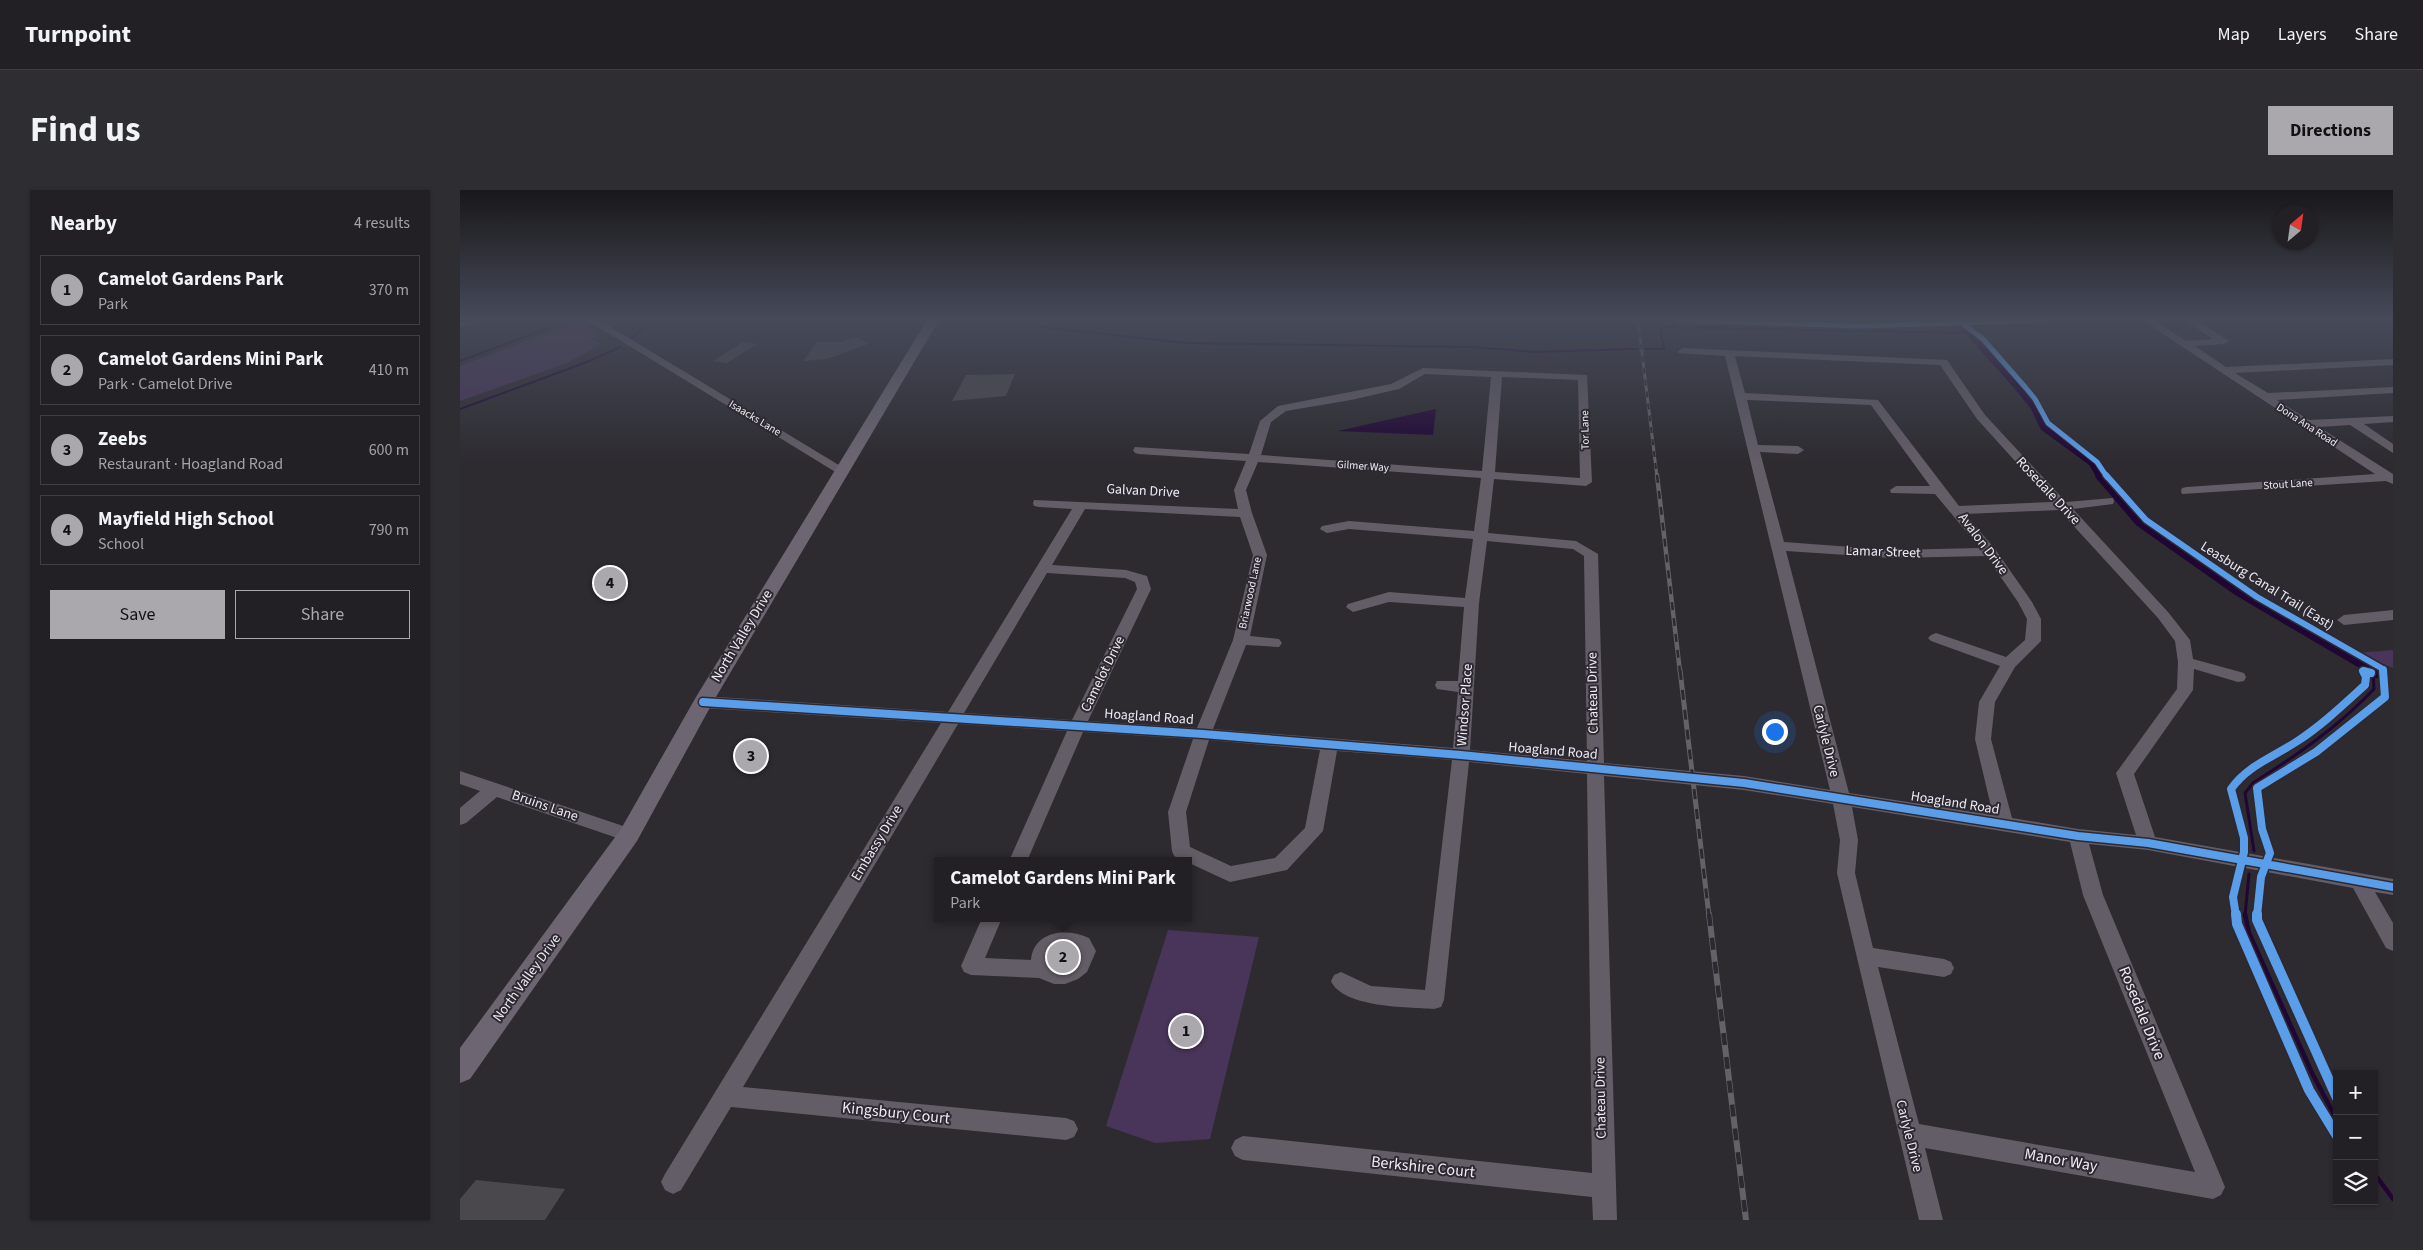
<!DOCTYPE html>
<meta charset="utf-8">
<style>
body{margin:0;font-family:"Source Sans 3",sans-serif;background:#2e2d31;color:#f1f3f6}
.controls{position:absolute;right:15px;bottom:15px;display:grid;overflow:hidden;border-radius:0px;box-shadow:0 1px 4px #0004}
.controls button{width:45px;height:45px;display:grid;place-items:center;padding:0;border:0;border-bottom:1px solid #3f3e41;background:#222024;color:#f1f3f6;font:25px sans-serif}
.compass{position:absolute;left:1813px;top:15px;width:45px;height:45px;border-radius:50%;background:#222024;box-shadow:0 1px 4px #0004;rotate:29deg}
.you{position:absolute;left:1314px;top:541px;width:18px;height:18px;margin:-12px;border:4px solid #fff;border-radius:50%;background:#1a73e8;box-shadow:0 0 0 8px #1a73e833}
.badge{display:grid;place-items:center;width:32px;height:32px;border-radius:50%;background:#aaa8ad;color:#111;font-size:16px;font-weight:700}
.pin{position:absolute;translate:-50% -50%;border:2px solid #fff;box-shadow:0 1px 5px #0006}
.popup{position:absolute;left:474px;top:667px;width:258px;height:65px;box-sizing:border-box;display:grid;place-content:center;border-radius:0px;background:#222024;filter:drop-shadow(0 1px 4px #0005);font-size:16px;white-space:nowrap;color:#a2a3a6}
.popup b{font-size:19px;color:#f1f3f6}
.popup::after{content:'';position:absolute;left:50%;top:100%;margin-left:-10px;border:10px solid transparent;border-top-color:#222024}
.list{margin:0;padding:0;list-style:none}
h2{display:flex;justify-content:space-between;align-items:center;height:65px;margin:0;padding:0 20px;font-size:21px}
h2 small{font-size:16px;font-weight:400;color:#a2a3a6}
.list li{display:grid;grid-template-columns:32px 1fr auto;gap:15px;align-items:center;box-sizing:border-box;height:70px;margin:0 10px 10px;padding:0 10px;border:1px solid #3f3e41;border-radius:0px}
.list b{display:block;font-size:19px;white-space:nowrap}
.list p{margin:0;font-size:16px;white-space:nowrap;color:#a2a3a6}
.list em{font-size:16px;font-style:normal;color:#a2a3a6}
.actions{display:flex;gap:10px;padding:15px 20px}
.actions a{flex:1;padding:11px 0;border:1px solid #aaa8ad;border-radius:0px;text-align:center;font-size:18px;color:#aaa8ad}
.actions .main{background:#aaa8ad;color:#111}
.icon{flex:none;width:28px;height:28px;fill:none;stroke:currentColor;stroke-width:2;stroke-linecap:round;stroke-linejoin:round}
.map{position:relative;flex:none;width:1933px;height:1030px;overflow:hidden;border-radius:0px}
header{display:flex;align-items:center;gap:30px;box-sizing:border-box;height:70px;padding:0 25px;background:#222024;border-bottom:1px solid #3f3e41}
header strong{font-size:24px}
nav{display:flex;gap:28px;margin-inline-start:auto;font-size:18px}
.intro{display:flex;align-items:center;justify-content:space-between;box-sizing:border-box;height:120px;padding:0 30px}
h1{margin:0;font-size:35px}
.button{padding:12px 22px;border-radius:0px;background:#aaa8ad;color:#111;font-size:18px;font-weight:700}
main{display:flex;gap:30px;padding:0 30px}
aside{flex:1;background:#222024;border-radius:0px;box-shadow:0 1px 4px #0004}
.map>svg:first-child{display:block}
.green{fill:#483559}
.water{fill:#210634}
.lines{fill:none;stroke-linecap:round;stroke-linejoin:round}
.stream-far2{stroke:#210634;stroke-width:2}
.stream-far1{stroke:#210634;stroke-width:3}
.stream{stroke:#210634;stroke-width:4.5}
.canal-far2{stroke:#210634;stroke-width:8}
.canal-far1{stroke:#210634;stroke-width:10}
.canal{stroke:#210634;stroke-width:12}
.building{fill:#4a484c}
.minor{fill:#635d67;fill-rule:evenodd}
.major{fill:#6d6672;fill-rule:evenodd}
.rail-far3-casing{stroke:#646167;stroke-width:3}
.rail-far2-casing{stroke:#646167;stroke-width:4.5}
.rail-far1-casing{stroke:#646167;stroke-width:5}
.rail-casing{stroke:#646167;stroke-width:6}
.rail-far3{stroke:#2d2932;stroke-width:2;stroke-dasharray:6;stroke-linecap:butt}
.rail-far2{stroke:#2d2932;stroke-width:2.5;stroke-dasharray:8;stroke-linecap:butt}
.rail-far1{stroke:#2d2932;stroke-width:3;stroke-dasharray:10;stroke-linecap:butt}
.rail{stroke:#2d2932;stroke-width:4.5;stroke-dasharray:12;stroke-linecap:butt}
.cycleway-far3-casing{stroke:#2d2932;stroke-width:7}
.cycleway-far2-casing{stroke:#2d2932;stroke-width:9}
.cycleway-far1-casing{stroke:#2d2932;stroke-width:11}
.cycleway-casing{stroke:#2d2932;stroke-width:13}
.cycleway-far3{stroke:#5a9eea;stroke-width:5}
.cycleway-far2{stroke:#5a9eea;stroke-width:6}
.cycleway-far1{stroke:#5a9eea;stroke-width:8}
.cycleway{stroke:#5a9eea;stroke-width:10}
.labels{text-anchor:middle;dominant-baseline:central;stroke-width:4;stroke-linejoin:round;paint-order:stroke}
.far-street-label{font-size:11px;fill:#eeebf1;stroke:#2d2932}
.street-label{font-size:14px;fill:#eeebf1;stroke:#2d2932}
.near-street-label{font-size:16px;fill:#eeebf1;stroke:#2d2932}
</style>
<header>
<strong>Turnpoint</strong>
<nav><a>Map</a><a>Layers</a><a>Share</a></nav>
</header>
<div class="intro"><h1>Find us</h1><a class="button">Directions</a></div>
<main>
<aside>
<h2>Nearby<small>4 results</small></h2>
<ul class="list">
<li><span class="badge">1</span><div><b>Camelot Gardens Park</b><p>Park</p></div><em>370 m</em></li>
<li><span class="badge">2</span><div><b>Camelot Gardens Mini Park</b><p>Park · Camelot Drive</p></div><em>410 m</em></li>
<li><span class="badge">3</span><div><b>Zeebs</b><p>Restaurant · Hoagland Road</p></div><em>600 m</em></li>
<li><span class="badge">4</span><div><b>Mayfield High School</b><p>School</p></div><em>790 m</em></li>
</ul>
<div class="actions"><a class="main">Save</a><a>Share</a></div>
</aside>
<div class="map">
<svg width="1933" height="1030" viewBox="0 0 1933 1030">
<rect width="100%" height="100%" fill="#2d2b30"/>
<path class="green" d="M 120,131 L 141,145 L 131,149 L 141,154 L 107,173 L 0,211 L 0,176 Z
M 1933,460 L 1933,478 L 1896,463 Z
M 708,740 L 799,747 L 750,949 L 695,953 L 646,936 Z
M 613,756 L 618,764 L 607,777 L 591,775 L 590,766 L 596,758 Z"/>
<path class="water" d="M 976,219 L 973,245 L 878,241 Z"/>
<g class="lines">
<path class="stream-far2" d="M 520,130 L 726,153 L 1011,157 L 1075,162 L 1177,159
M 1322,130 L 1393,133 L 1449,130
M 171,149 L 193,130
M 1186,159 L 1204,159 L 1200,137 L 1510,143
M 0,171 L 110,130
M 0,219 L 127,172 L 160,157"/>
<path class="stream-far1" d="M 1794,661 L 1785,603 L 1793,593 C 1837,565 1878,537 1914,499 L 1913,481
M 1785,726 L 1789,684"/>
<path class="stream" d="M 1785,724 L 1789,743 L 1852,883 L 1877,930
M 1914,983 L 1933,1009"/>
<path class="canal-far2" d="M 1492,130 L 1510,143 L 1556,194 L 1574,216 L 1584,237 L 1632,272 L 1641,287"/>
<path class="canal-far1" d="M 1640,285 L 1680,332 L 1778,401 L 1916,482"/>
<path class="canal" d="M 1914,480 L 1917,482"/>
</g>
<path class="building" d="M 397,147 L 408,154 L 367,169 L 343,171 L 357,152 L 380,152 Z
M 283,152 L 297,154 L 267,173 L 253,171 Z
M 555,184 L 546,206 L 492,211 L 506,185 Z
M 16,990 L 105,999 L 85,1030 L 0,1030 L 0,1009 Z"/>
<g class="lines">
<path class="minor" d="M 17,130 L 16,132 L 0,137 L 0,131 Z
M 127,130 L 139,130 L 387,280 L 385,283 L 377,283 Z
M 1682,130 L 1694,130 L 1726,151 L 1753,149 L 1724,130 L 1736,130 L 1769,151 L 1764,154 L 1735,156 L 1766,177 L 1933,169 L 1933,175 L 1775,183 L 1808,203 L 1933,197 L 1933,203 L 1817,210 L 1849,230 L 1933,226 L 1933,232 L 1904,234 L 1933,254 L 1933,263 L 1890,235 L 1859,237 L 1933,284 L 1933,294 L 1926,291 L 1722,304 L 1721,301 L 1722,298 L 1727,297 L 1915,284 Z
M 1223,158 L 1487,170 L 1525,225 L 1606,312 L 1653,308 L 1654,311 L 1653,314 L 1613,319 L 1708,422 L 1730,450 L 1733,469 L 1784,483 L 1786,487 L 1784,491 L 1778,492 L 1734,479 L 1733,500 L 1674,584 L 1695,647 L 1933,689 L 1933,705 L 1915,702 L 1933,733 L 1933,761 L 1926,758 L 1893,698 L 1688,660 L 1629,654 L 1643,705 L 1765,997 L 1761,1005 L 1753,1009 L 1465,958 L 1483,1030 L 1459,1030 L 1377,683 L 1380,650 L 1373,614 L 1284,600 L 1144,586 L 1157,1030 L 1133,1030 L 1132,1007 L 783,970 L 775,966 L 771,958 L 775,950 L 783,946 L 1132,983 L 1127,584 L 1009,572 L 984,810 L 981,817 L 974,819 C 948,817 883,818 871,791 L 874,785 L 881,782 L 911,796 L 965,800 L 992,570 L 877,561 L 863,641 L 827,680 L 770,692 L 714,666 L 712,661 L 708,622 L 733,549 L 623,542 L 567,671 L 549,671 L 607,541 L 498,534 L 283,897 L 606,928 L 614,931 L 618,939 L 614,947 L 606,950 L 271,917 L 221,1000 L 213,1004 L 205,1000 L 201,992 L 205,984 L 481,533 L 243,518 L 237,516 L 235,512 L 237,508 L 243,506 L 488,522 L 612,319 L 579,317 L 574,316 L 573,313 L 574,310 L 778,319 L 774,300 L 786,271 L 679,264 L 675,263 L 673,260 L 675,257 L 789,264 L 800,231 L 818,216 L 931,194 L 963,178 L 1127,185 L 1132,292 L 1126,296 L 1034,289 L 1028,343 L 1116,351 L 1138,364 L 1144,573 L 1284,586 L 1370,600 L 1265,166 L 1219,163 L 1218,161 ZM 1275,166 L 1480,175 L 1517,229 L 1592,312 L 1499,316 L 1418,210 L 1285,203 ZM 965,184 L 1031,187 L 1022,281 L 801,265 L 811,232 L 826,221 L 891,210 L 939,199 ZM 1042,187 L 1118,190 L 1120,288 L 1035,282 ZM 1287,210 L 1411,215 L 1470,296 L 1436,296 L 1430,300 L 1431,303 L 1475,304 L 1520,358 L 1432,360 L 1324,352 L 1300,262 L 1338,264 L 1344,260 L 1338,256 L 1298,255 ZM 798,272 L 1021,288 L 1014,341 L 889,331 L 862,336 L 860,339 L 867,343 L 889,339 L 1013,349 L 1005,408 L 929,402 L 888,414 L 886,417 L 893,422 L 929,412 L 1004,417 L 998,491 L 977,491 L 975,495 L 977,499 L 998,502 L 993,558 L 753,539 L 786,455 L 819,457 L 822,453 L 819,449 L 790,446 L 807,365 L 792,323 L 786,300 ZM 625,319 L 780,327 L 793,365 L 773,450 L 737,538 L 628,531 L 691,399 L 687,386 L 666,380 L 592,375 ZM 1599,320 L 1698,428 L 1715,451 L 1718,472 L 1717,499 L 1656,583 L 1676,645 L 1618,639 L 1552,628 L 1531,549 L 1535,512 L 1555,477 L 1581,451 L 1581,429 L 1572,412 L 1535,359 L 1505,324 ZM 1027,351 L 1113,359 L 1124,366 L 1127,571 L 1010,560 L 1019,413 ZM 1326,361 L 1432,368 L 1526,366 L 1558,412 L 1567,429 L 1565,450 L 1546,467 L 1476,443 L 1471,445 L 1468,448 L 1471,451 L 1540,476 L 1519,512 L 1515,549 L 1533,625 L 1389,603 ZM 587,383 L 665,388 L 675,392 L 677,399 L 612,530 L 504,523 ZM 749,550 L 860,560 L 845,638 L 815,668 L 771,676 L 730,657 L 726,622 ZM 1392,617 L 1610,652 L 1623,705 L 1735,982 L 1459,934 L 1418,777 L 1484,787 L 1491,784 L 1494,778 L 1491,772 L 1484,769 L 1413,758 L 1395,683 L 1398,650 Z
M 1933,420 L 1933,430 L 1884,435 L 1877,430 L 1884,425 Z
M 0,581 L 175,640 L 178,645 L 175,650 L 169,652 L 37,607 L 6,633 L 0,635 L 0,618 L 20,601 L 0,594 Z
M 522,728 L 542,728 L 525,768 L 571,770 C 574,740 608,738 629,748 L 636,761 L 627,782 L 618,789 L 605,794 L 594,794 L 579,788 L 511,785 L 504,782 L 501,776 ZM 604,758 L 615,760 L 614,768 L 605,776 L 592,774 L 593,764 Z"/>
<path class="major" d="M 467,130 L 479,130 L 253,512 L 177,651 L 10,889 L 0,893 L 0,858 L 161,639 L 236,507 Z"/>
<g class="rail-far3-casing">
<path id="rail-far3" d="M 1178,130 L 1197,287"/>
</g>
<g class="rail-far2-casing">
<path id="rail-far2" d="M 1197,285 L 1220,482"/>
</g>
<g class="rail-far1-casing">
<path id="rail-far1" d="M 1220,480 L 1249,726"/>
</g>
<g class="rail-casing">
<path id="rail" d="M 1249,724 L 1286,1030"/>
</g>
<use href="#rail-far3" class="rail-far3"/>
<use href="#rail-far2" class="rail-far2"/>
<use href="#rail-far1" class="rail-far1"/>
<use href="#rail" class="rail"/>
<g class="cycleway-far3-casing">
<path id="cycleway-far3" d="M 1218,130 L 1402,136 L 1586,130
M 1498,130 L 1523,149 L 1566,198 L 1575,209 L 1588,233 L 1637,272 L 1647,287"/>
</g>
<g class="cycleway-far2-casing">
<path id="cycleway-far2" d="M 1646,285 L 1686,330 L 1797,407 L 1923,479 L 1923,482
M 1903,482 L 1906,482"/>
</g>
<g class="cycleway-far1-casing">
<path id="cycleway-far1" d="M 243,512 L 743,544 L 1001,565 L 1284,593 L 1618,646 L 1688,653 L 1933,697
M 1776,726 L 1773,707 L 1784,662 L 1784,648 L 1771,599 C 1787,576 1813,567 1836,552 C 1861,536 1883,515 1905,495 L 1906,487 L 1903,481 L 1911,483
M 1797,726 L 1801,687 L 1810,663 L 1802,639 L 1797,598 L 1856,562 L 1925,507 L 1923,480"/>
</g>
<g class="cycleway-casing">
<path id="cycleway" d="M 1776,724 L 1777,734 L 1849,900 L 1877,946
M 1797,724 L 1797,730 L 1877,908"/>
</g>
<use href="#cycleway-far3" class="cycleway-far3"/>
<use href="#cycleway-far2" class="cycleway-far2"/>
<use href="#cycleway-far1" class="cycleway-far1"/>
<use href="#cycleway" class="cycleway"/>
</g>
<linearGradient id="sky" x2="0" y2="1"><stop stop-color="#19181a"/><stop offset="0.47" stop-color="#464a59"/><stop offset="1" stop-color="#464a59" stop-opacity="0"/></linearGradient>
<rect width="1933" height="274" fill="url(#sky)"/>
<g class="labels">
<g class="far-street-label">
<text transform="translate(295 228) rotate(31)">Isaacks Lane</text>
<text transform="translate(1847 235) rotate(33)">Dona Ana Road</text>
<text transform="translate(1125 240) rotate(-91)">Tor Lane</text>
<text transform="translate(903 276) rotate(4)">Gilmer Way</text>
<text transform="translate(1828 294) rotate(-4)">Stout Lane</text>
<text transform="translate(790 403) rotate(-78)">Briarwood Lane</text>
</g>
<g class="street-label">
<text transform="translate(683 301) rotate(3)">Galvan Drive</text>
<text transform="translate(1588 301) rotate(47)">Rosedale Drive</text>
<text transform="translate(1523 354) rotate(53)">Avalon Drive</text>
<text transform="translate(1423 362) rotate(2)">Lamar Street</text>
<text transform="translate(1807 396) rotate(32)">Leasburg Canal Trail (East)</text>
<text transform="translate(282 446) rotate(-59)">North Valley Drive</text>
<text transform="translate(643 484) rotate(-64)">Camelot Drive</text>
<text transform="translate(1133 503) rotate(-91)">Chateau Drive</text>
<text transform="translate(1005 515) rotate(-86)">Windsor Place</text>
<text transform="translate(689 527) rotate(4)">Hoagland Road</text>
<text transform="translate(1366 551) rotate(76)">Carlyle Drive</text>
<text transform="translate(1093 561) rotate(5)">Hoagland Road</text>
<text transform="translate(1495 613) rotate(9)">Hoagland Road</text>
<text transform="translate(85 616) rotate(19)">Bruins Lane</text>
<text transform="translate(417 653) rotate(-59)">Embassy Drive</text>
<text transform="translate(67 788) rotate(-54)">North Valley Drive</text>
<text transform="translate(1141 908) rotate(-91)">Chateau Drive</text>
<text transform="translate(1449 946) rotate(76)">Carlyle Drive</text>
</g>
<g class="near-street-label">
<text transform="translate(1682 823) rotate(68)">Rosedale Drive</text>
<text transform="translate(436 923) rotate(6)">Kingsbury Court</text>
<text transform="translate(1601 970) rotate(10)">Manor Way</text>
<text transform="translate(963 977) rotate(6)">Berkshire Court</text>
</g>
</g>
</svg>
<div class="controls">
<button>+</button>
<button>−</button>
<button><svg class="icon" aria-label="layers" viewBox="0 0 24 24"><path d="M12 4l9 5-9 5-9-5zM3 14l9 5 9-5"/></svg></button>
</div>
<svg class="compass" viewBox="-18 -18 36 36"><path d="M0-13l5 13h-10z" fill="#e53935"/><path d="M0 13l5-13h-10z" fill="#a2a3a6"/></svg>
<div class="you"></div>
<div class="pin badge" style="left:726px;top:841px">1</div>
<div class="pin badge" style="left:603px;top:767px">2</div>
<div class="popup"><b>Camelot Gardens Mini Park</b>Park</div>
<div class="pin badge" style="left:291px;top:566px">3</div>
<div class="pin badge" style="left:150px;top:393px">4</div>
</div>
</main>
